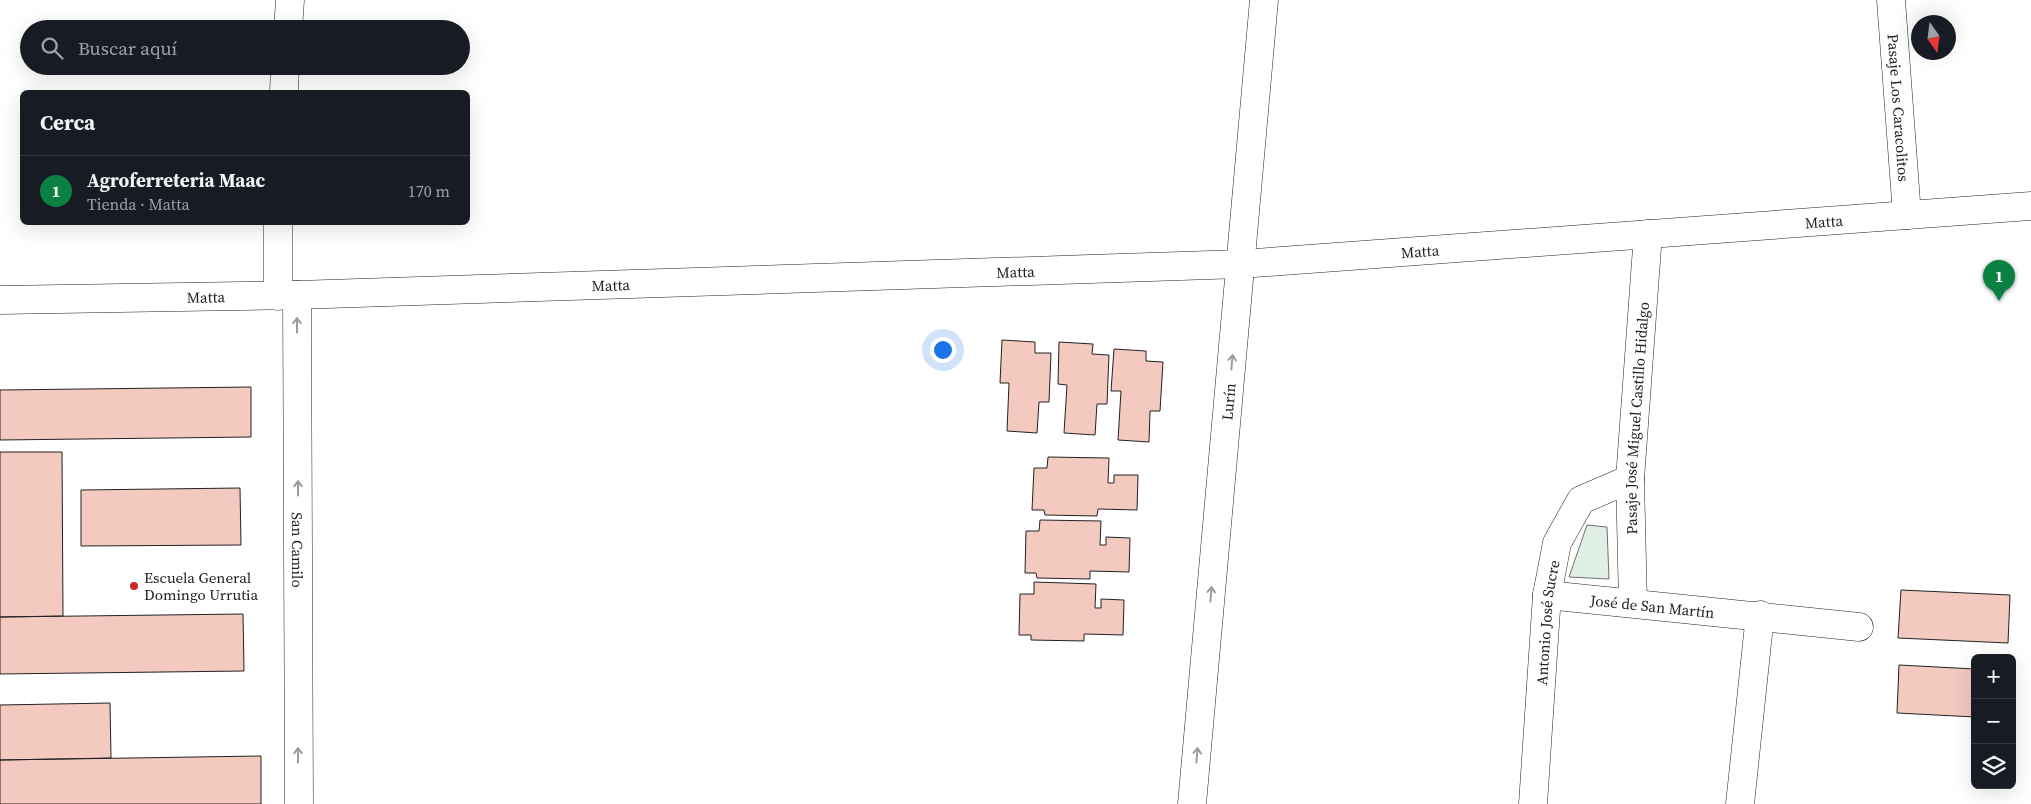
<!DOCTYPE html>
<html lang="es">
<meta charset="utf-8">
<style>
body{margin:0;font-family:"Source Serif 4",serif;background:#20242c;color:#f1f3f6}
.controls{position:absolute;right:15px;bottom:15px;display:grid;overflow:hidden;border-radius:8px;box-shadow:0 5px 20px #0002}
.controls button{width:45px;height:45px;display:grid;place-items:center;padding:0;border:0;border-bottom:1px solid #363941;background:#171b24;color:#f1f3f6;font:25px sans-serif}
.compass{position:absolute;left:1911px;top:15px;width:45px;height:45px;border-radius:50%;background:#171b24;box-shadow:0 5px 20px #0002;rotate:166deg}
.you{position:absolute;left:942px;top:349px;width:18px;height:18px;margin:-12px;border:4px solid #fff;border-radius:50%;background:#1a73e8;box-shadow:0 0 0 8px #1a73e833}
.badge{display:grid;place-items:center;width:32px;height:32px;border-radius:50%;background:#0b8043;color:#fff;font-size:16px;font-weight:700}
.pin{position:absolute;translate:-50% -41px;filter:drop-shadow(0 1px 2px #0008)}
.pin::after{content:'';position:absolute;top:26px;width:18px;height:15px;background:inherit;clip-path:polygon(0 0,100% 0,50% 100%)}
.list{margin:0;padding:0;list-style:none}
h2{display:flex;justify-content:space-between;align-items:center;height:65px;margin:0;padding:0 20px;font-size:21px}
h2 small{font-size:16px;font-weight:400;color:#9ea1a6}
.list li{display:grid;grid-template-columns:32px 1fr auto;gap:15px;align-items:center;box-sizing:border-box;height:70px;padding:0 20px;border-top:1px solid #363941}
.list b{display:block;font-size:19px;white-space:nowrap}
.list p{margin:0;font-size:16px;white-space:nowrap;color:#9ea1a6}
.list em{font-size:16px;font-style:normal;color:#9ea1a6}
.icon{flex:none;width:28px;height:28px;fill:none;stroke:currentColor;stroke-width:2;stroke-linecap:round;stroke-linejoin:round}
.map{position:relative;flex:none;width:2031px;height:804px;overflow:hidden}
.search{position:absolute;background:#171b24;box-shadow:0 5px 20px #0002;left:20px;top:20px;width:450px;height:55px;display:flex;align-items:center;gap:12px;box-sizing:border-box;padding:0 18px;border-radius:28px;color:#9ea1a6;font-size:19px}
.panel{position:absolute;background:#171b24;box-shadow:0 5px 20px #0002;left:20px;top:90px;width:450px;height:135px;border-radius:8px}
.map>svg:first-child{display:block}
.green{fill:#e0efe3;stroke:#6f6f6f}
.building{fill:#f3c9c0;stroke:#222}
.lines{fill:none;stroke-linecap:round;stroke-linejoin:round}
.minor-casing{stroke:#222;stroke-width:29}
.minor{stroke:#fff;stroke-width:28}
.oneway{stroke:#9c9c9c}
.poi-dot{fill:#c62828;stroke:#fff;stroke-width:2}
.labels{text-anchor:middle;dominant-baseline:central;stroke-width:4;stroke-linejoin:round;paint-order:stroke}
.street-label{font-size:15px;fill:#222;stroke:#fff}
.poi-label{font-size:15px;fill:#222;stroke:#fff;text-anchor:start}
</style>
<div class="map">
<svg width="2031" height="804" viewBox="0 0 2031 804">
<rect width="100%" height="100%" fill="#fff"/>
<path class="green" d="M 1587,525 L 1607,527 L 1609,579 L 1569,577 Z"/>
<path class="building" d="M 1002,340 L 1035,342 L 1035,353 L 1051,353 L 1049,402 L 1039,402 L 1037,433 L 1007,431 L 1009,383 L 1000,383 Z
M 1059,342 L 1093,344 L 1092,354 L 1109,355 L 1107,404 L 1097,404 L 1095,435 L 1064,433 L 1067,385 L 1058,384 Z
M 1114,349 L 1146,351 L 1146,361 L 1163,362 L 1160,411 L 1150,411 L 1149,442 L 1118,440 L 1121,391 L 1111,391 Z
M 251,387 L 251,437 L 0,440 L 0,390 Z
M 0,452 L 62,452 L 63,616 L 0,617 Z
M 1048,457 L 1109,458 L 1108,483 L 1114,483 L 1114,475 L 1138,475 L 1137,510 L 1098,509 L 1097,516 L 1045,515 L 1044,510 L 1032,510 L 1034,468 L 1047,468 Z
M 240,488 L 241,545 L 81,546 L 81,490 Z
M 1040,520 L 1101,521 L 1100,545 L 1106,545 L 1106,537 L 1130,538 L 1129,572 L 1090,571 L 1090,579 L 1037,578 L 1036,573 L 1025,573 L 1026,531 L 1039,531 Z
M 1034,582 L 1096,584 L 1095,608 L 1101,608 L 1101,599 L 1124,600 L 1123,635 L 1084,634 L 1084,641 L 1031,640 L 1031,635 L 1019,635 L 1020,594 L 1034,594 Z
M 1901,590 L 2010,595 L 2008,643 L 1898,638 Z
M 243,614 L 244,671 L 0,674 L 0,617 Z
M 1899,665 L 1975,669 L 1975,717 L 1897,713 Z
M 110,703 L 111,758 L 0,760 L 0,705 Z
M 261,756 L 261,804 L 0,804 L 0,760 Z"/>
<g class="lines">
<g class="minor-casing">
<g id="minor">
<path id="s1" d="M 1891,0 L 1907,215"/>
<path d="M 288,29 L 290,0"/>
<path d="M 284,92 L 285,66"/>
<path id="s2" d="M 297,295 L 299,804"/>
<path d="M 278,296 L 278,222"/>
<path id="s3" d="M 0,300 L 297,295 L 1241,264 L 2031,206"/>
<path id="s4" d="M 1547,595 L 1859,627"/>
<path id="s5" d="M 1633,603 L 1630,479 L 1648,234"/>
<path id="s6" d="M 1192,804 L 1264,0"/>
<path id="s7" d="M 1533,804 L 1547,595 L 1557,543 L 1581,500 L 1630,479"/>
<path d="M 1740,804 L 1760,615"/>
</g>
</g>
<use href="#minor" class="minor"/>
</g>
<defs><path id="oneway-shaft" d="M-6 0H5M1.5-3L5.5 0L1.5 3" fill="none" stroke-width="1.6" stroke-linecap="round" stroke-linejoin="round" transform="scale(1.25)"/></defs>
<g class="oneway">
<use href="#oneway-shaft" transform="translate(297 325) rotate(-90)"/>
<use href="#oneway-shaft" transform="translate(1232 362) rotate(-85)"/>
<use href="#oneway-shaft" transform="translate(298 488) rotate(-90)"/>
<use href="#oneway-shaft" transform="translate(1211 594) rotate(-85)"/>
<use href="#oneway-shaft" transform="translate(298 755) rotate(-90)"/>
<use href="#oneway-shaft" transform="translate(1197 755) rotate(-85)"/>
</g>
<circle class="poi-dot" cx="134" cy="586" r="5"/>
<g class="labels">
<g class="street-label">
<text stroke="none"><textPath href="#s1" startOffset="108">Pasaje Los Caracolitos</textPath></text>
<text stroke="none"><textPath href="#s3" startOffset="1826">Matta</textPath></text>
<text stroke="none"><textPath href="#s3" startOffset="1421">Matta</textPath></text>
<text stroke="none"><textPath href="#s3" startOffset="1016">Matta</textPath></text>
<text stroke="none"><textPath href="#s3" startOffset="611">Matta</textPath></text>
<text stroke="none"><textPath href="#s3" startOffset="206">Matta</textPath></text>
<text stroke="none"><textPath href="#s6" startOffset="404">Lurín</textPath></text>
<text stroke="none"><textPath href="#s5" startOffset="185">Pasaje José Miguel Castillo Hidalgo</textPath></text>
<text stroke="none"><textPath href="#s2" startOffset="255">San Camilo</textPath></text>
<text stroke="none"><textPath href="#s4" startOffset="106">José de San Martín</textPath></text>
<text stroke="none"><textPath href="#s7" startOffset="182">Antonio José Sucre</textPath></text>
</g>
<g class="poi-label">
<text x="144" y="577">Escuela General<tspan x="144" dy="17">Domingo Urrutia</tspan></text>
</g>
</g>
</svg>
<div class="controls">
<button>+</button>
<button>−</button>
<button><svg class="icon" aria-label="layers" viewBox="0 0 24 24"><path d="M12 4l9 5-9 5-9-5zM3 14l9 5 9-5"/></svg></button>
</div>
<svg class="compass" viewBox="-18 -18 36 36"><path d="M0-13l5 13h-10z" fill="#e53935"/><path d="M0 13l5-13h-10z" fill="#9ea1a6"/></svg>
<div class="you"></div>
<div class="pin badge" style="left:1999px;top:301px">1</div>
<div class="search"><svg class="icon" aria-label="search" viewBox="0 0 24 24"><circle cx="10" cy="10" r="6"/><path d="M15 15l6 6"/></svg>Buscar aquí</div>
<section class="panel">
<h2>Cerca<small></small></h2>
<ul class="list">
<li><span class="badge">1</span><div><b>Agroferreteria Maac</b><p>Tienda · Matta</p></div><em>170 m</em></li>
</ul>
</section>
</div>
